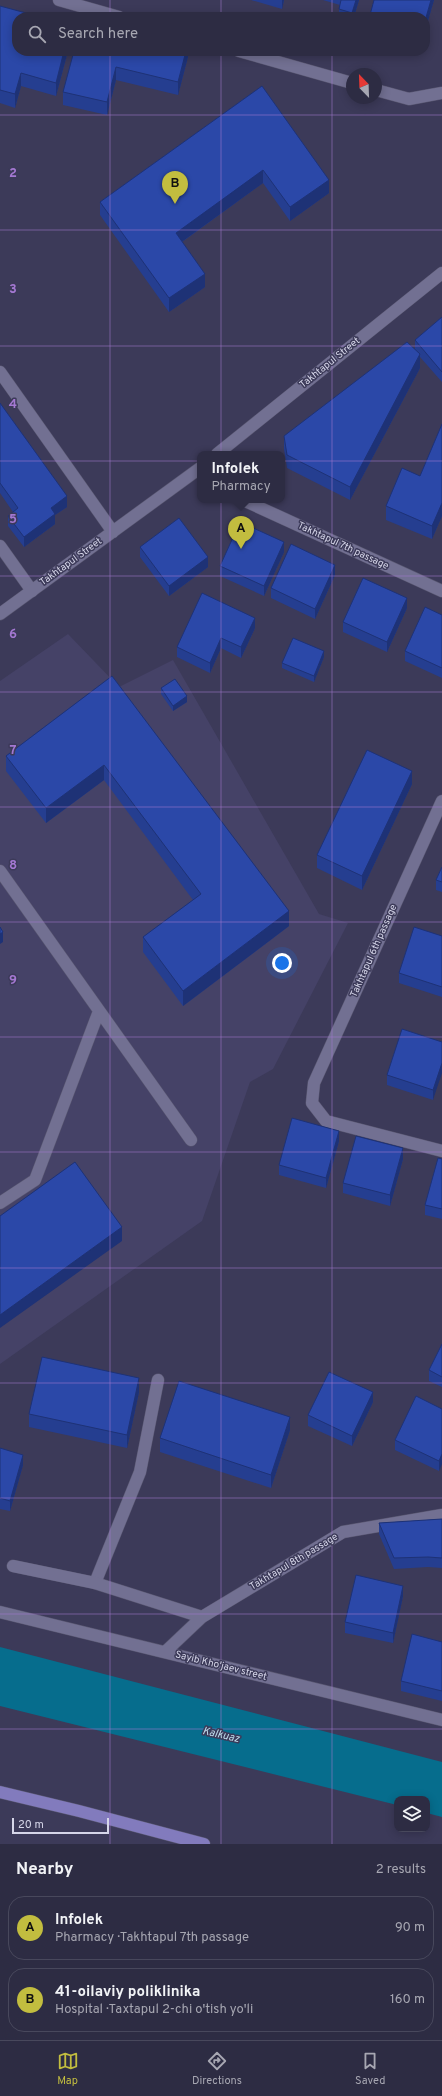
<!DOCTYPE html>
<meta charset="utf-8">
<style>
body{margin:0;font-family:Overpass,sans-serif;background:#35344a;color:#f1f3f6}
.controls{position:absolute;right:12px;bottom:12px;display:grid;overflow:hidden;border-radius:8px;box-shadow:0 2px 10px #0003}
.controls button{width:36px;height:36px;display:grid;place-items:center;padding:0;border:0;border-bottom:1px solid #48485c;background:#2d2c43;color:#f1f3f6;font:20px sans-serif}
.compass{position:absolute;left:346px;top:68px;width:36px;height:36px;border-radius:50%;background:#2d2c43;box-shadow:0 2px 10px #0003;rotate:337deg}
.scale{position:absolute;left:12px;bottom:10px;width:97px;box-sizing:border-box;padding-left:4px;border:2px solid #d6d6e9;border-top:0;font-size:11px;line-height:14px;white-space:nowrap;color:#d6d6e9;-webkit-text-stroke:3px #3c3a59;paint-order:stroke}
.you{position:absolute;left:282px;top:963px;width:14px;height:14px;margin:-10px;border:3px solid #fff;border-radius:50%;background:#1a73e8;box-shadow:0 0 0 6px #1a73e833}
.badge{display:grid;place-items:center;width:26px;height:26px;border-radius:50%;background:#c2bd3f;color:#111;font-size:13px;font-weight:700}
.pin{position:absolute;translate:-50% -33px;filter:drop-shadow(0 1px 2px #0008)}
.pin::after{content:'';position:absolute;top:21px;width:14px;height:12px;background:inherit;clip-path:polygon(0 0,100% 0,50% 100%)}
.popup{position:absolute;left:197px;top:451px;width:88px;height:52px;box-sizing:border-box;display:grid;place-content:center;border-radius:8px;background:#2d2c43;filter:drop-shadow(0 1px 3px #0005);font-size:13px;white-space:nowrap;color:#a7a7b2}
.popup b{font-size:15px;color:#f1f3f6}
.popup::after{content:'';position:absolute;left:50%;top:100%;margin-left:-8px;border:8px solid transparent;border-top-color:#2d2c43}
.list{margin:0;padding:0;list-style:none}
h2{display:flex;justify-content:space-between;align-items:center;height:52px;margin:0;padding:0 16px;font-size:17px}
h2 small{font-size:13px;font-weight:400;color:#a7a7b2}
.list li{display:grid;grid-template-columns:26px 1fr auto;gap:12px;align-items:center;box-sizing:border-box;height:64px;margin:0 8px 8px;padding:0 8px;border:1px solid #48485c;border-radius:16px}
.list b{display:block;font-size:15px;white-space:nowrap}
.list p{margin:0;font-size:13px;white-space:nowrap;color:#a7a7b2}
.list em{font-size:13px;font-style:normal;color:#a7a7b2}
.icon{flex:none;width:22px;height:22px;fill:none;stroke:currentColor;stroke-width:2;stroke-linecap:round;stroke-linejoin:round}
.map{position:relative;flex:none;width:442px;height:1844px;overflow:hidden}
.search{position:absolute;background:#2d2c43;box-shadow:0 2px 10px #0003;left:12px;right:12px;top:12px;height:44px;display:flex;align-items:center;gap:10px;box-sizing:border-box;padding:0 14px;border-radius:16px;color:#a7a7b2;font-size:15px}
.sheet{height:196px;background:#2d2c43}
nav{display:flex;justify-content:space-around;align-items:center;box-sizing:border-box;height:56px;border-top:1px solid #48485c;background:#2d2c43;font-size:11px;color:#a7a7b2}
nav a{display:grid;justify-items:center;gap:2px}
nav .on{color:#c2bd3f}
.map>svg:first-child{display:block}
.built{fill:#454267}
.water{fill:#066d8d}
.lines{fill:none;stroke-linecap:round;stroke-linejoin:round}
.lane-casing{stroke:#595771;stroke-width:13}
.street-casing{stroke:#595771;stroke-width:13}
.primary-casing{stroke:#595771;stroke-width:13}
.lane{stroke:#727092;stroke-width:12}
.street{stroke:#727092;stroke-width:12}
.primary{stroke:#827bbd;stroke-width:12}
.wall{fill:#253e90}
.shaded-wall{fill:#1e3276}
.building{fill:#2b48a8;stroke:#1e3276}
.grid{fill:none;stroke:#a478d2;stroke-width:1;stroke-opacity:0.55}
.labels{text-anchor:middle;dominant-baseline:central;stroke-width:3;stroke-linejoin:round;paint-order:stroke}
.street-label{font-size:10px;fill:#d6d6e9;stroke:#3c3a59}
.water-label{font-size:11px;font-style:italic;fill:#c0dfed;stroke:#3c3a59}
.grid-label{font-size:13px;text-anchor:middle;font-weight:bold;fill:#a478d2;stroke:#3c3a59;stroke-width:3;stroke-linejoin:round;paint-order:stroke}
</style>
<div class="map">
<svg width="442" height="1844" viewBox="0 0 442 1844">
<rect width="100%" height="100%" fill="#3c3a59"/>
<path class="built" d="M 68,634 L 119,687 L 173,660 L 319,914 L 348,923 L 273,1069 L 250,1082 L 202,1221 L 0,1364 L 0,681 Z"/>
<path class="water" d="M 0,1647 L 442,1762 L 442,1817 L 427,1813 L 427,1799 L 397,1799 L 397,1805 L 0,1706 Z"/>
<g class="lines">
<g class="lane-casing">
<path id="lane" d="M 0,546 L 32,591
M 0,871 L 191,1140
M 0,1203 L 35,1180 L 99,1011
M 95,1583 L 140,1472 L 158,1380"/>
</g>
<g class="street-casing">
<path id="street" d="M 59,0 L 119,17
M 239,51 L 352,83
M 376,90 L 409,99 L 442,93
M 0,372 L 113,532
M 217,454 L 442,273
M 243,500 L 442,591
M 0,614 L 200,468
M 442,801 L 314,1083 L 312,1103 L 326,1121 L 442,1151
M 13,1566 L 95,1583 L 202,1617
M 0,1612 L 442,1720
M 165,1652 L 202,1617 L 343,1532 L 442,1515"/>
</g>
<g class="primary-casing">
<path id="primary" d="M 0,1792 L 79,1811 L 204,1844"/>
</g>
<use href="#lane" class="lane"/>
<use href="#street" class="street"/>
<use href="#primary" class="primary"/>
</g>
<path class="wall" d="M 251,0 L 284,0 L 282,9 Z
M 323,0 L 359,0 L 354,17 L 339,17 L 339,9 L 340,5 Z
M 374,0 L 434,0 L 425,31 L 425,17 L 370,17 L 370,15 Z
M 0,6 L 68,51 L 56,96 L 21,86 L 15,108 L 0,103 Z
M 74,51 L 189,51 L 189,53 L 178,95 L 116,80 L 107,115 L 63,105 L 63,92 Z
M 262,86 L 329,193 L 290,221 L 263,183 L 182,242 L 205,287 L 169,312 L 100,215 L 100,202 Z
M 442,317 L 442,382 L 420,357 L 420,368 L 350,500 L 287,468 L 284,449 L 284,436 L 415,349 L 415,340 Z
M 0,403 L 67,507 L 55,515 L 55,524 L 24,547 L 8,526 L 8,516 L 13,512 L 0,493 Z
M 442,424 L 442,516 L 432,539 L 386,520 L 386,506 L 420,476 Z
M 140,547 L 208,567 L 169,596 L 140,557 Z
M 284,552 L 264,596 L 220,576 L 220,566 Z
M 335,575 L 315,619 L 271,598 L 271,588 Z
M 407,608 L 387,652 L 343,632 L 343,622 Z
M 442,615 L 442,678 L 405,661 L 405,651 Z
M 255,628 L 241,658 L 221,648 L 210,673 L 177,657 L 177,647 Z
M 324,657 L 314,682 L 282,668 L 282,663 Z
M 112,676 L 289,926 L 183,1006 L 143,952 L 143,937 L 193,900 L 104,780 L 46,823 L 6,771 L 6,756 Z
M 161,688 L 187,702 L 173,711 L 161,694 Z
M 412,784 L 362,890 L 317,868 L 317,855 Z
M 442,867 L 442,892 L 436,890 L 436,880 Z
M 442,936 L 442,997 L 399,983 L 399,973 Z
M 442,1042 L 433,1100 L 387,1085 L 387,1075 Z
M 339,1141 L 326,1188 L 279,1175 L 279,1165 Z
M 403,1159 L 390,1206 L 343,1193 L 343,1183 Z
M 442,1159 L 442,1219 L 425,1215 L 425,1205 Z
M 442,1344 L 442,1387 L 429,1381 L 429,1370 Z
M 139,1392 L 127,1448 L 29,1427 L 29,1414 Z
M 373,1402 L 352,1446 L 308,1426 L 308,1415 Z
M 442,1409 L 439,1471 L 395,1450 L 395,1440 Z
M 290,1430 L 271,1488 L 160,1452 L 160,1438 Z
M 0,1448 L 23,1465 L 10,1511 L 0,1509 Z
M 442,1519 L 442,1568 L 428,1567 L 394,1569 L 379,1534 L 379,1523 Z
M 403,1596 L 393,1643 L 345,1633 L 345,1622 Z
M 442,1642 L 442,1701 L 401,1691 L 401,1681 Z"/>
<path class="shaded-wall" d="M 282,0 L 284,0 L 282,9 Z
M 356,0 L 359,0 L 354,17 L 352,17 L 352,13 Z
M 431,0 L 434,0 L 425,31 L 425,21 Z
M 64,51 L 68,51 L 56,96 L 56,83 Z
M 186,51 L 189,51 L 189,53 L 178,95 L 178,82 Z
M 116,67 L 116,80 L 107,115 L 107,102 Z
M 21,73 L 21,86 L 15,108 L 15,94 Z
M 263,170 L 263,183 L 176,246 L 176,233 Z
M 329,180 L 329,193 L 290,221 L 290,207 Z
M 205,274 L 205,287 L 169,312 L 169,298 Z
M 420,354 L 420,368 L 350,500 L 350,487 Z
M 67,496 L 67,507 L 55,515 L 55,524 L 24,547 L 24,537 L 51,508 Z
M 442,503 L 442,516 L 432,539 L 432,526 Z
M 284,542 L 284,552 L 264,596 L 264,586 Z
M 208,557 L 208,567 L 169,596 L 169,586 Z
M 335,565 L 335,575 L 315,619 L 315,609 Z
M 407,598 L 407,608 L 387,652 L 387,642 Z
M 255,618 L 255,628 L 241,658 L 241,647 Z
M 221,638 L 221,648 L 210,673 L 210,663 Z
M 324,651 L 324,657 L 314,682 L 314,676 Z
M 187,696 L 187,702 L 173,711 L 173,706 Z
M 104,765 L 104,780 L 46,823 L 46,808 Z
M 412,771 L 412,784 L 362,890 L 362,876 Z
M 289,911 L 289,926 L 183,1006 L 183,991 Z
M 3,932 L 3,942 L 0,944 L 0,934 Z
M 442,1063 L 442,1073 L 433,1100 L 433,1090 Z
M 339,1131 L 339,1141 L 326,1188 L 326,1178 Z
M 403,1148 L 403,1159 L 390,1206 L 390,1195 Z
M 122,1227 L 122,1241 L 0,1328 L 0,1315 Z
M 139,1378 L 139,1392 L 127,1448 L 127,1435 Z
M 373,1392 L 373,1402 L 352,1446 L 352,1436 Z
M 290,1417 L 290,1430 L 271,1488 L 271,1475 Z
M 442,1454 L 442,1464 L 439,1471 L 439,1461 Z
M 23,1455 L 23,1465 L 10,1511 L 10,1501 Z
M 403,1586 L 403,1596 L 393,1643 L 393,1633 Z"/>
<path class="building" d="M 341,0 L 356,0 L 352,13 L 339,9 Z
M 374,0 L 431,0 L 425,21 L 425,17 L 379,17 L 370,15 Z
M 0,6 L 41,17 L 17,17 L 17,51 L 64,51 L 56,83 L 21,73 L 15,94 L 0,90 Z
M 83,14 L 96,17 L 82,17 Z
M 74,51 L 186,51 L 178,82 L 116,67 L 107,102 L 63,92 Z
M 262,86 L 329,180 L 290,207 L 263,170 L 176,233 L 205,274 L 169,298 L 100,202 Z
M 442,317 L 442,372 L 415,340 Z
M 407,342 L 420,354 L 350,487 L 287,455 L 284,436 Z
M 0,403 L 67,496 L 51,508 L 55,514 L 24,537 L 8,516 L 18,508 L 0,483 Z
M 442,424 L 442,503 L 432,526 L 386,506 L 402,468 L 420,476 Z
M 179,518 L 208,557 L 169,586 L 140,547 Z
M 240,522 L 284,542 L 264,586 L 220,566 Z
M 291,544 L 335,565 L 315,609 L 271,588 Z
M 363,578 L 407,598 L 387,642 L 343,622 Z
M 202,593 L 255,618 L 241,647 L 221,638 L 210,663 L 177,647 Z
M 425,607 L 442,615 L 442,668 L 405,651 Z
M 293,638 L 324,651 L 314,676 L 282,663 Z
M 112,676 L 289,911 L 183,991 L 143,937 L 201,894 L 104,765 L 46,808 L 6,756 Z
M 175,679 L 187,696 L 173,706 L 161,688 Z
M 367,750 L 412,771 L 362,876 L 317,855 Z
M 442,867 L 442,882 L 436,880 Z
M 0,927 L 3,932 L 0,934 Z
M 414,927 L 442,936 L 442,987 L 399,973 Z
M 402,1029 L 442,1042 L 442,1063 L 433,1090 L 387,1075 Z
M 292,1118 L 339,1131 L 326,1178 L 279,1165 Z
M 356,1136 L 403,1148 L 390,1195 L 343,1183 Z
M 438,1158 L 442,1159 L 442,1209 L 425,1205 Z
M 75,1162 L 122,1227 L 0,1315 L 0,1216 Z
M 442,1344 L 442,1377 L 429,1370 Z
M 42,1357 L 139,1378 L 127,1435 L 29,1414 Z
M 329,1372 L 373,1392 L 352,1436 L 308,1415 Z
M 179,1381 L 290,1417 L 271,1475 L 160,1438 Z
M 416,1396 L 442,1409 L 442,1454 L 439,1461 L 395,1440 Z
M 0,1448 L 23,1455 L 10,1501 L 0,1498 Z
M 442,1519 L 442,1558 L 428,1557 L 394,1558 L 379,1523 Z
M 356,1575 L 403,1586 L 393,1633 L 345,1622 Z
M 412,1634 L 442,1642 L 442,1691 L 401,1681 Z"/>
<path class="grid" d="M 110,0 L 110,17M 221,0 L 221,17M 332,0 L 332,17M 110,51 L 110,1844M 221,51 L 221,1844M 332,51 L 332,1844M 0,115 L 442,115M 0,230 L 442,230M 0,346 L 442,346M 0,461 L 442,461M 0,576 L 442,576M 0,692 L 442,692M 0,807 L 442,807M 0,922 L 442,922M 0,1037 L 442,1037M 0,1152 L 442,1152M 0,1268 L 442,1268M 0,1383 L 442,1383M 0,1498 L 442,1498M 0,1614 L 442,1614M 0,1729 L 442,1729"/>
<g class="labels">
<g class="street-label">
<text transform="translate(330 363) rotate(-39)">Takhtapul Street</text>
<text transform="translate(343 546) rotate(25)">Takhtapul 7th passage</text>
<text transform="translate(71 562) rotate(-36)">Takhtapul Street</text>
<text transform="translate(374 951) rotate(-66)">Takhtapul 6th passage</text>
<text transform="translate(294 1562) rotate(-31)">Takhtapul 8th passage</text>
<text transform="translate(221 1666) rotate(14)">Sayib Kho'jaev street</text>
</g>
<g class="water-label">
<text transform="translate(221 1735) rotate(13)">Kalkuaz</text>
</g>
</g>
<g class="grid-label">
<text x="13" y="177">2</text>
<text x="13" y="293">3</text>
<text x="13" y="408">4</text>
<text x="13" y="523">5</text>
<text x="13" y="638">6</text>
<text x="13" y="754">7</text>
<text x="13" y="869">8</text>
<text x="13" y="984">9</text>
</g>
</svg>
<div class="controls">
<button><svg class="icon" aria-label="layers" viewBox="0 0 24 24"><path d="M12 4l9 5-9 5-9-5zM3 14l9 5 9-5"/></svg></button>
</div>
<svg class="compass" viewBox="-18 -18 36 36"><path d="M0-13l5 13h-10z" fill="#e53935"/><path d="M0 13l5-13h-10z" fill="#a7a7b2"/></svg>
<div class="scale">20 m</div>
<div class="you"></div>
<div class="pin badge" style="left:241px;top:549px">A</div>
<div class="popup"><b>Infolek</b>Pharmacy</div>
<div class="pin badge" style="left:175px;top:204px">B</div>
<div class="search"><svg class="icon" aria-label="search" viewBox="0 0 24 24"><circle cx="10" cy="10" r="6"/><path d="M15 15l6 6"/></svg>Search here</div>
</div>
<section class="sheet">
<h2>Nearby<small>2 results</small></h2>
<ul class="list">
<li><span class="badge">A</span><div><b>Infolek</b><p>Pharmacy · Takhtapul 7th passage</p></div><em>90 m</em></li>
<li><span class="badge">B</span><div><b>41-oilaviy poliklinika</b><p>Hospital · Taxtapul 2-chi o'tish yo'li</p></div><em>160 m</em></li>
</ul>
</section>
<nav>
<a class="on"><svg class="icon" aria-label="map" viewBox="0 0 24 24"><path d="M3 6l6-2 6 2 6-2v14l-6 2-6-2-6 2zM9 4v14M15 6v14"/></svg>Map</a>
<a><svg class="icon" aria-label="directions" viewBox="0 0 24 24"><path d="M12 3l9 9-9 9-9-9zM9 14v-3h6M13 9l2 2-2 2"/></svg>Directions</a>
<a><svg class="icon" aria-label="saved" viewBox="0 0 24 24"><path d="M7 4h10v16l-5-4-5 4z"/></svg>Saved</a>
</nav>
